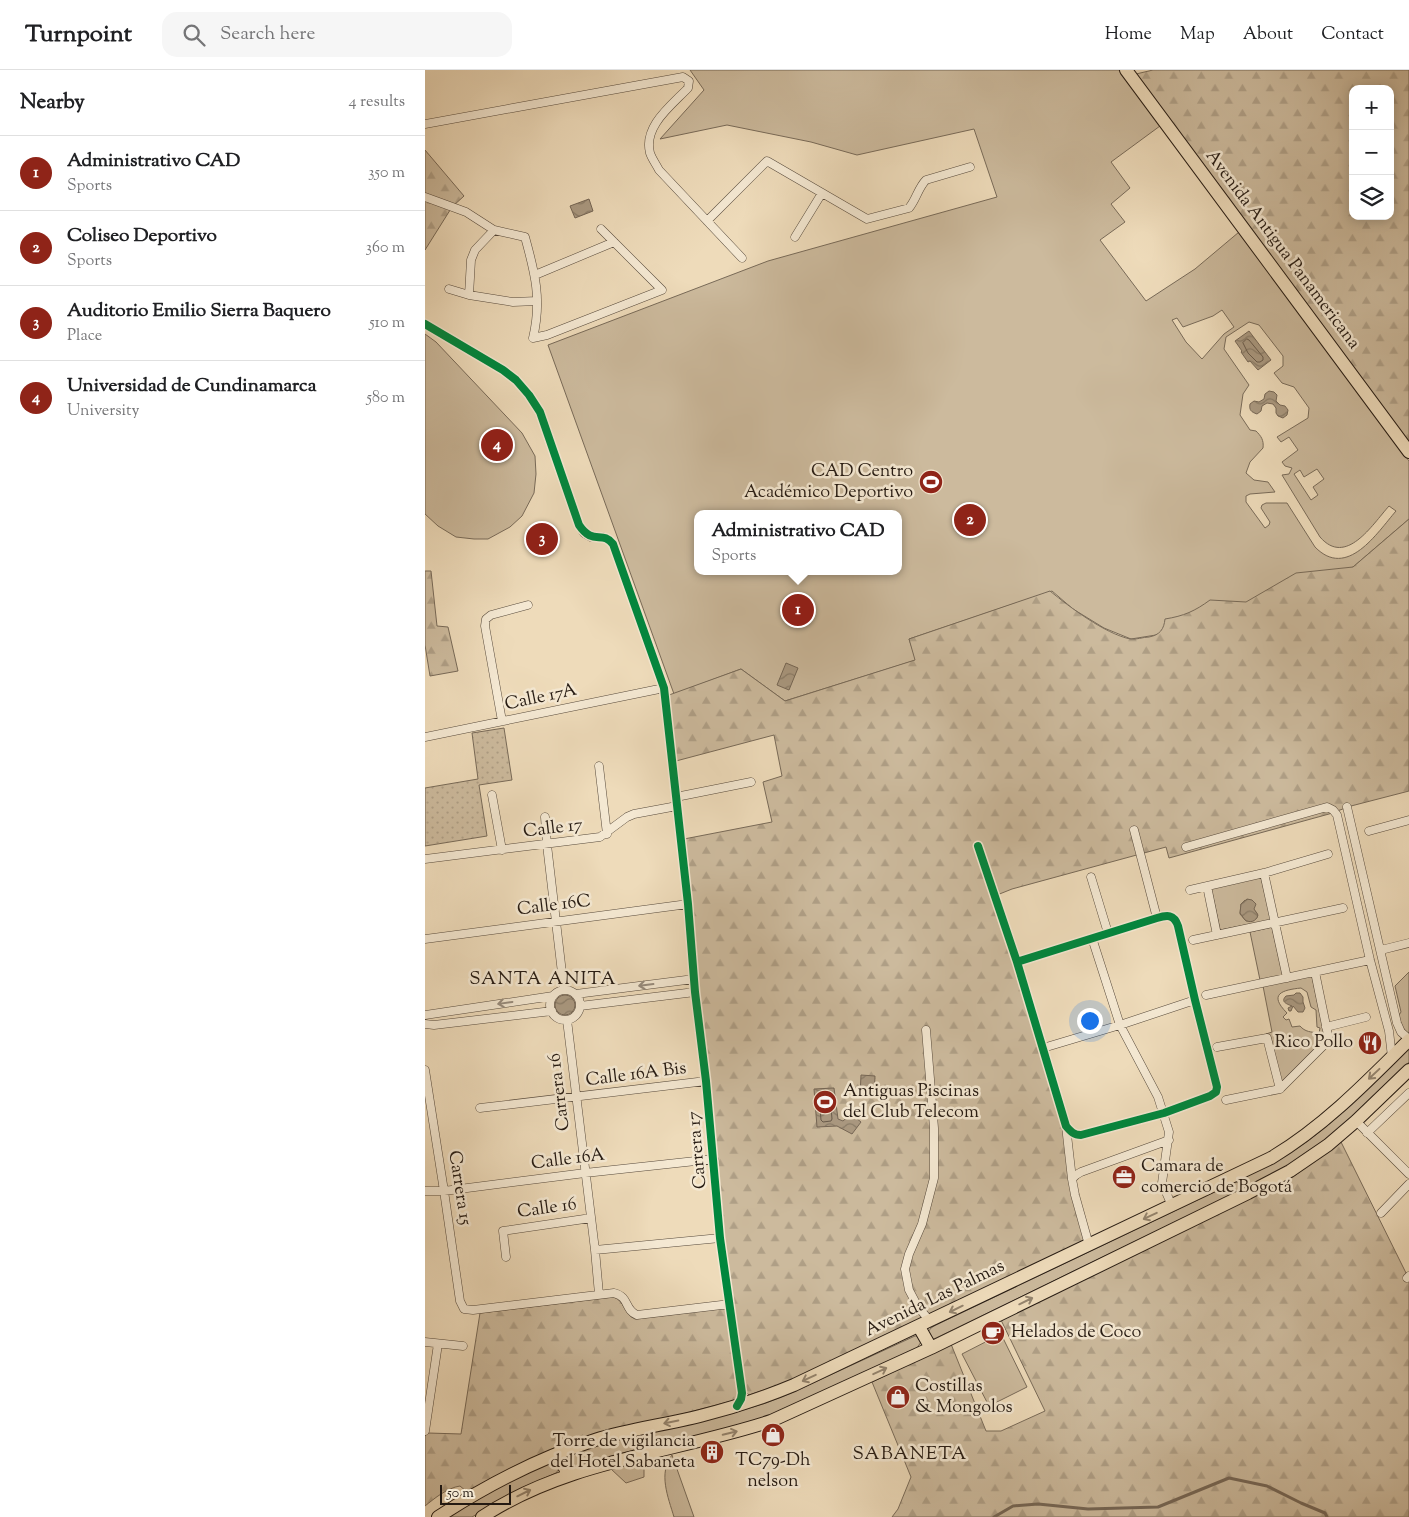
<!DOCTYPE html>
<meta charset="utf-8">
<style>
body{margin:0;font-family:"Sorts Mill Goudy",serif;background:#f6f6f6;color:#202124}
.controls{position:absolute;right:15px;top:15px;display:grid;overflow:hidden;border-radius:10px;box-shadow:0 2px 12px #0003}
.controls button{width:45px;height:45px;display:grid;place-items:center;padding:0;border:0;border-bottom:1px solid #e0e0e0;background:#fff;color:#202124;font:25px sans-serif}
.scale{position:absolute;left:15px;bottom:12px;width:71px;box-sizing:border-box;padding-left:5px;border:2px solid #251a12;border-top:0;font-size:14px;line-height:18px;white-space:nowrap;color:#251a12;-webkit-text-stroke:4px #f4e8d2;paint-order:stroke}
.you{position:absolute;left:664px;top:950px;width:18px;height:18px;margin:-12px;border:4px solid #fff;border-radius:50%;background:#1a73e8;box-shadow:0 0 0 8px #1a73e833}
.badge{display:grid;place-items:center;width:32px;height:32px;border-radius:50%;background:#8f2418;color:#fff;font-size:16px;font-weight:700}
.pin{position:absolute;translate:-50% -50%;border:2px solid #fff;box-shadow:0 1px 5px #0006}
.popup{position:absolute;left:269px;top:440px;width:208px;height:65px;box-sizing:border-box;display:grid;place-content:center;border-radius:10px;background:#fff;filter:drop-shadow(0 1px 4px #0005);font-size:16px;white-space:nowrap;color:#757577}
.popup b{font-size:19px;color:#202124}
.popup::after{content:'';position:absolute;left:50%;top:100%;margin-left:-10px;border:10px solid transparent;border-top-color:#fff}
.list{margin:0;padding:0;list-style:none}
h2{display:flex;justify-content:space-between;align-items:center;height:65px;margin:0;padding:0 20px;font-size:21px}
h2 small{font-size:16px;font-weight:400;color:#757577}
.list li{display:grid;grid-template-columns:32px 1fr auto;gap:15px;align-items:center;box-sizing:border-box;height:75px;padding:0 20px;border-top:1px solid #e0e0e0}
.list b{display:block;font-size:19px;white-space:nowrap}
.list p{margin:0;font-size:16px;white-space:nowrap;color:#757577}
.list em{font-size:16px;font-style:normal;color:#757577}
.icon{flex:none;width:28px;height:28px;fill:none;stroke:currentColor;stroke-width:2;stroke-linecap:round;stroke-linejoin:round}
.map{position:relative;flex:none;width:984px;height:1447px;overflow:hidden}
header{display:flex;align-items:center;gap:30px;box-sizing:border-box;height:70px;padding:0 25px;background:#fff;border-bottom:1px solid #e0e0e0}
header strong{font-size:24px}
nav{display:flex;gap:28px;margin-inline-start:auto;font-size:18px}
.search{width:350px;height:45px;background:#f6f6f6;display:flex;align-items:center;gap:12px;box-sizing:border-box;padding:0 18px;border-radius:15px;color:#757577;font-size:19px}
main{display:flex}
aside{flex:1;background:#fff}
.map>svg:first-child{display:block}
.green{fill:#ccba9d;stroke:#786a58;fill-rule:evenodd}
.forest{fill:url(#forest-firs);stroke:#786a58;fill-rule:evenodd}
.park{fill:url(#park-dots);stroke:#786a58}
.water{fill:url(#water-waves);stroke:#756655}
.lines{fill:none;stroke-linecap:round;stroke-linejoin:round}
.shore{stroke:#685a4a;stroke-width:1}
.stream{stroke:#756655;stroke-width:3}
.street-casing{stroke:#574a3c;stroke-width:9}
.primary-casing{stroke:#251a12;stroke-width:14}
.street{stroke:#f4e8d2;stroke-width:8}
.primary{stroke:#eedbba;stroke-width:12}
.cycleway-casing{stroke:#f4e8d2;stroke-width:11}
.cycleway{stroke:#00873e;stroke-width:8}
.oneway{stroke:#978b7c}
.oneway2{stroke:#94846e}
.labels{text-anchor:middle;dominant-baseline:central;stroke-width:5;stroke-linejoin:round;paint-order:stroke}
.street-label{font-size:18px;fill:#251a12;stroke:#f4e8d2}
.poi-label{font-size:18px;fill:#251a12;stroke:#f4e8d2;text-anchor:start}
.neighbourhood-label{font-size:19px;letter-spacing:1px;fill:#251a12;stroke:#f4e8d2}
</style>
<header>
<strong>Turnpoint</strong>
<div class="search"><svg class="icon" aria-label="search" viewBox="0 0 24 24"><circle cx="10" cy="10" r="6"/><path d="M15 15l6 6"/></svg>Search here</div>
<nav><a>Home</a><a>Map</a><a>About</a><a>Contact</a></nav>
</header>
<main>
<aside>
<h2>Nearby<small>4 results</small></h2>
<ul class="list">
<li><span class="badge">1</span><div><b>Administrativo CAD</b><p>Sports</p></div><em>350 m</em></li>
<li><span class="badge">2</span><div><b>Coliseo Deportivo</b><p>Sports</p></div><em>360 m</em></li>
<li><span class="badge">3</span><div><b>Auditorio Emilio Sierra Baquero</b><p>Place</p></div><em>510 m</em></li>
<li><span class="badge">4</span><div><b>Universidad de Cundinamarca</b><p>University</p></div><em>580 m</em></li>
</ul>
</aside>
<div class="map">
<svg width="984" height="1447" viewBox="0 0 984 1447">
<defs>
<pattern id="forest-firs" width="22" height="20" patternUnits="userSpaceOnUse" patternTransform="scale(1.25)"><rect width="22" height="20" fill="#ccba9d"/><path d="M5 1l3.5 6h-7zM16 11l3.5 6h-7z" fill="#af9f86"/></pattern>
<pattern id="park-dots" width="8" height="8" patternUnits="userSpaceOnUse" patternTransform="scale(1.25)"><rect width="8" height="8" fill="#ccba9d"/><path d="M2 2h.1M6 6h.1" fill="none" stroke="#af9f86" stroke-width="1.8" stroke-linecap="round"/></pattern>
<pattern id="water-waves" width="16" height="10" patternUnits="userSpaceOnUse" patternTransform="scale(1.25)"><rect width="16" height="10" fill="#aa9981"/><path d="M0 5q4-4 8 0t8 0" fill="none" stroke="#8a7c68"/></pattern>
</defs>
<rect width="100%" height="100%" fill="#eedbba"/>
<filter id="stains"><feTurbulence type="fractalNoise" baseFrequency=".004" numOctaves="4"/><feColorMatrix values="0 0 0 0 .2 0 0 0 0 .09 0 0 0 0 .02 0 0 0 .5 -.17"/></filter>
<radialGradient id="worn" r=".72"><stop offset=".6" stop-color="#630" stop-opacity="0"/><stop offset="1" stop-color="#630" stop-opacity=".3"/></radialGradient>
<path class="green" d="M 265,0 L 694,0 L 735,56 L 686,92 L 705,118 L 686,134 L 700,152 L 675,170 L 721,231 L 770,199 L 814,162 L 984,391 L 984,449 L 928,497 L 783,552 L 731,565 L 706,569 L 679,558 L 648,539 L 627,521 L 484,569 L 491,590 L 360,631 L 316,599 L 249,624 L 123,275 L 343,191 L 572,127 L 549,59 L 432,85 L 386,72 L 302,55 L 235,69 L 279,20 ZM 797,240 L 809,257 L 799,264 L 777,289 L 761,272 L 747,250 L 752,248 L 758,257 L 788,246 ZM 824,252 L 834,255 L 858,286 L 858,296 L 849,303 L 857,313 L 869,317 L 884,338 L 883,348 L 852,367 L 856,372 L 864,367 L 873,380 L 857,392 L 860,396 L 867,398 L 864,404 L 857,405 L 895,467 C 921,497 947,455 964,436 L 971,441 C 952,463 922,510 890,477 L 862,433 L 841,433 L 837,435 L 836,438 L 845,452 L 844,455 L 840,458 L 821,432 L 821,426 L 825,424 L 850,422 L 843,412 L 829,410 L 821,403 L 825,392 L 838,378 C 839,370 836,366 831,361 L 825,360 L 815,345 L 818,324 L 824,315 L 799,279 L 801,267 ZM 892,399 L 899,409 L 888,417 L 893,425 L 886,430 L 869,404 L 875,400 L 879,407 ZM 273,444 L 473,444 L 473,501 L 273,501 Z
M 0,264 L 11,272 L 97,363 L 110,386 L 111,404 L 109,423 L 97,446 L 85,457 L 63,469 L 49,469 L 31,467 L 13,456 L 0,444 Z
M 836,807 L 846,850 L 795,860 L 786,818 ZM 820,830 L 832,843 L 832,848 L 827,851 L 821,851 L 815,844 L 816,834 Z
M 847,857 L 858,906 L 835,910 L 825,862 Z
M 984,902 L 984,962 L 983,963 C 977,958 975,953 974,945 L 976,942 L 970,916 Z
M 887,906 L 900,968 L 856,1012 L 846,968 L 844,965 L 841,964 L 847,962 L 838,916 ZM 876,918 L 882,922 L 886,937 L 891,940 L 892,957 L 895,958 L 894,963 C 886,962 880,962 875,956 L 867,957 L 864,949 L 861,950 L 858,947 L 862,943 C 843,924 857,920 876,918 Z
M 984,978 L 984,992 C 946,1028 909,1067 864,1096 C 852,1103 838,1108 826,1115 L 822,1112 L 821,1108 L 824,1105 C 838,1098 852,1091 865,1083 C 910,1055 946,1014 984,978 Z
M 810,1112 L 814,1113 L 815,1115 L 814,1121 L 511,1268 L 508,1269 L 503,1262 L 506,1258 L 511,1255 Z
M 576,1264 L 602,1317 L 564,1336 L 537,1284 Z
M 490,1266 L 492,1266 L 496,1272 L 492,1278 L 343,1346 C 293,1362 241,1372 190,1385 C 176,1388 160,1397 145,1397 L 141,1390 L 144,1386 L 172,1375 L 305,1344 L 341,1333 L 366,1323 Z
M 247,1385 L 269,1447 L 249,1447 C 243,1427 233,1403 247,1385 Z
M 219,1391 L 219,1407 L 201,1413 L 186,1399 Z
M 127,1392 L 132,1392 L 134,1399 L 131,1403 L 99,1417 L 47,1447 L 23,1447 C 56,1425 90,1408 127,1392 Z"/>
<path class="forest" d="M 728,0 L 984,0 L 984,372 L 711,4 ZM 928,19 L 965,19 L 965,146 L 928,146 Z
M 0,80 L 39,126 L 27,137 L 0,180 Z
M 984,449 L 984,721 L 926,736 L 904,744 L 744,788 L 741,777 L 587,819 L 567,827 L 589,896 L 638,1060 L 660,1170 L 368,1310 L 324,1325 L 321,1322 L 299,1167 L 285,1011 L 271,899 L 259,769 L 347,752 L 338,712 L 357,706 L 349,665 L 251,691 L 244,625 L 316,599 L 360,631 L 490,590 L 484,569 L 625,521 C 646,538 679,563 705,569 C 711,570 718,567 724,567 C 735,565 739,559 740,549 C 759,546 770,541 785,530 L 821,532 L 871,503 L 928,497 Z
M 0,501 L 6,501 L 12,556 L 23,557 L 33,601 L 5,606 L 0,575 Z
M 916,1072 L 984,1209 L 984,1447 L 467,1447 L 473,1439 L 486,1407 L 447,1312 L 526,1274 L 561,1361 L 576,1361 L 620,1341 L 576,1250 L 869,1106 Z
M 188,1227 C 201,1231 198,1244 210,1249 L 302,1238 L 313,1322 L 313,1328 L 310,1330 L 130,1378 L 88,1397 L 42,1422 L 35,1416 C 22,1418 10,1428 0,1436 L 0,1366 L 3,1363 L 36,1364 L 55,1243 Z"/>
<path class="park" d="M 79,658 L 87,710 L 54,715 L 62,766 L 0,776 L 0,718 L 53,709 L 47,663 Z"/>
<path class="water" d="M 164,129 L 168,141 L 150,148 L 145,136 Z
M 824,261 L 846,290 L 833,300 L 825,291 L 823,292 L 816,282 L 817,281 L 810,271 Z
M 844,321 L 849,322 L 852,325 L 851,331 L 855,335 L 860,336 L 863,340 L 862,345 L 858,348 L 853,346 L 851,343 L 851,338 L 848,334 L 842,333 L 837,336 L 836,341 L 832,344 C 826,342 824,340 825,334 L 829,331 L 834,332 L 839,329 L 840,324 Z
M 361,593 L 373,598 L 364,620 L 352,615 Z
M 822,829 L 827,830 L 831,834 L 829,839 L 833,845 C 831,852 825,853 820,850 L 815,843 L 816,834 Z
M 871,923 L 875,923 L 878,927 L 878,932 L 880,938 L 878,942 L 873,942 L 868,936 L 866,941 L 864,941 L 863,938 L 867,936 C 862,934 855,932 861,926 L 869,925 Z
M130 935a10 10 0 1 1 20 0a10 10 0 1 1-20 0Z
M 436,1005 L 450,1006 L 449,1027 L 435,1026 Z
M 409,1018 L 413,1049 L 418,1051 L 426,1044 L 436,1052 L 427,1064 L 412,1056 L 392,1057 L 389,1019 Z"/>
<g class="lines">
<path class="shore" d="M 822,269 L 824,270 L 838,287 L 838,290 L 835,292 L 832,292 L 823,283 L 818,273 Z
M 403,1023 L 405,1025 L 407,1049 L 406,1051 L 398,1052 L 396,1050 L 394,1026 L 396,1024 Z"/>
<path class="stream" d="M 569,1447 L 588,1436 L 613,1434 L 663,1439 L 733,1437 L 804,1408 L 842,1416 L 876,1433 L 900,1443 L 902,1447"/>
<g class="street-casing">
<path id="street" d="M 0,54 L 258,7 L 264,11 L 263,18 C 247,35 218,56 225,83 C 227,89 231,94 234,100 L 317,188
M 0,127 L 41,142 L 69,160 L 100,167 C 110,203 117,230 108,268 L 122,265 L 237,220 L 176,159
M 282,151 L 342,91 L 442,149 L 484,138 C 491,130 493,118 501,110 L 545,97
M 370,167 L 397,123
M 110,205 L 189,172
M 24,219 L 44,225 L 88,232 L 112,231
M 44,225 L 46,190 L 50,180 L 69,160
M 0,254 L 78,300 L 91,310 L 104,325 L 115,342 L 154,455 L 159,463 L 166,467
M 178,467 L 185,471 L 188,474 L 239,618 L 263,834 L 270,922 L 281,1011 L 295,1168 L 317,1323 L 316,1329 L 312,1335
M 77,651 L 60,556 L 61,549 L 66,545 L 103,535
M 0,667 L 239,618
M 174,696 L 182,764
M 67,725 L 77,780
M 251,727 L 326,712
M 922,737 L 972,953 L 976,962 L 984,969
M 120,747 L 122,775 L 139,920
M 709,760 L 732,848
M 944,761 L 984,750
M 553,776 L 592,892 L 641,1056 C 646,1062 649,1065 656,1065 L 739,1043 L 785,1026 L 791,1022 L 792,1017 L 770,930 L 753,856 C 749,844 742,845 732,848 L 592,892
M 761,777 L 902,737 L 908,740 L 912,745 L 945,890 L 964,961 L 967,987
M 0,789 L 175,767 L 202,747 L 209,744 L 252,736
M 839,803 L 862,908
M 666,807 L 683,863
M 782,816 L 792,865
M 765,820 L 839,803 L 903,784
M 667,868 L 695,955 L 733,1027 L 744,1062 L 737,1113 L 747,1136
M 0,869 L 263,834
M 768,870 L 918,838
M 956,880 L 984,873
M125 935a15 15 0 1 1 30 0a15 15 0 1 1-30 0Z
M 151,924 L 269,909
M 781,925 L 945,890
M 155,936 L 270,922
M 0,945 L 128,926
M 142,950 L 170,1180 L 174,1224
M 0,954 L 9,955 L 127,941
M 901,957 L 941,947
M 501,960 L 509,1058 L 509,1108 L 497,1154 L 484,1184 L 480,1199 L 484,1220 L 493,1237 L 505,1251
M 792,977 L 842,968 L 855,1019
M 618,978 L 695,955 L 770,930
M 0,1000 L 19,1121 L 35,1231 L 39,1239 L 48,1240 L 189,1223 C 205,1227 199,1240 212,1245 L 305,1234
M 801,1030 L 855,1019 L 904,970 L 890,902
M 55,1038 L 281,1011
M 931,1051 L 984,1104
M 641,1056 L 647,1109
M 942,1063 L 984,1023
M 0,1121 L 19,1121 L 160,1103 L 289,1089
M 956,1143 L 984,1114
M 664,1175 L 650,1125 L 647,1109 L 651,1105 L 656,1102 L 744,1070
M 170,1180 L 295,1168
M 81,1187 L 78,1161 L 166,1148
M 982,1208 L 984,1206
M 0,1272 L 38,1276
M 0,1361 L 13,1274"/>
</g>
<g class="primary-casing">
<path id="primary" d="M 701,0 L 984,382
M 494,1257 L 506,1278
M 133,1383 L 143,1405
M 13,1447 C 62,1415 114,1388 170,1370 C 204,1359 240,1355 275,1346 C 307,1338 338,1328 369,1315 L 846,1088 C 898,1057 941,1013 984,970
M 57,1447 C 143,1390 249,1383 346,1351 L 506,1278 L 823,1123 L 865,1101 L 903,1075 L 931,1051 L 984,1000"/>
</g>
<use href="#street" class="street"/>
<use href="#primary" class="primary"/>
<g class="cycleway-casing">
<path id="cycleway" d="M 0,254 L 78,300 L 91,310 L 104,325 L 115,342 L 154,455 C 168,476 177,460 188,474 L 239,618 L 263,834 L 270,922 L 281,1011 L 295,1168 L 317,1323 L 316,1329 L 312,1336
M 553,776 L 592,892 L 641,1056 C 646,1062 649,1065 656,1065 L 739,1043 L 785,1026 L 791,1022 L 792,1017 L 770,930 L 753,856 C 749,844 742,845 732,848 L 592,892"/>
</g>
<use href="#cycleway" class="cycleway"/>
</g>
<defs><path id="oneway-shaft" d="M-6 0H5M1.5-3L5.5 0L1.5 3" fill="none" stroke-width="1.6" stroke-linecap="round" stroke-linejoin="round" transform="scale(1.25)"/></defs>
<g class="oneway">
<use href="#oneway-shaft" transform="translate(221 915) rotate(173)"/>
<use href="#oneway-shaft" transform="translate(80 933) rotate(172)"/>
</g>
<g class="oneway2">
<use href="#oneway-shaft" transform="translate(949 1004) rotate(137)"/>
<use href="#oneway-shaft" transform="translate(725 1146) rotate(155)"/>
<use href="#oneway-shaft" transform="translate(601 1231) rotate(-26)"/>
<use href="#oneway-shaft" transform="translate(531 1239) rotate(154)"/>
<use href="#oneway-shaft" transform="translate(455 1301) rotate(-25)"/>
<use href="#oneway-shaft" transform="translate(384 1308) rotate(155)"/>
<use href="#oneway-shaft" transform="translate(246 1352) rotate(168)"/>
<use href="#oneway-shaft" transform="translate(305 1363) rotate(-13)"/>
<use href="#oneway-shaft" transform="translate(99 1423) rotate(-26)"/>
</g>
<defs>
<g id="stadium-disc" transform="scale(1.25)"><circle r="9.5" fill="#8f2418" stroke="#f4e8d2"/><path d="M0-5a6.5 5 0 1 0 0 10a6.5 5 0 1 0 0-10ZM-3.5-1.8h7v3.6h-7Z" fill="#fff"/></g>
<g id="restaurant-disc" transform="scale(1.25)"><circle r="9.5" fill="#8f2418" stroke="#f4e8d2"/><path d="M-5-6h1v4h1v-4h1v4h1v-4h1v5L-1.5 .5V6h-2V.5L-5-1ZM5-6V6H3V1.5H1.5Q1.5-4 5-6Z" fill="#fff"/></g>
<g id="office-disc" transform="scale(1.25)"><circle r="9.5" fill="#8f2418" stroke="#f4e8d2"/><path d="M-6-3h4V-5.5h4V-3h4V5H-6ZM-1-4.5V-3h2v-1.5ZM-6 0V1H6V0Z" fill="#fff"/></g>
<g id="cafe-disc" transform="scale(1.25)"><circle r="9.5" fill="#8f2418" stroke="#f4e8d2"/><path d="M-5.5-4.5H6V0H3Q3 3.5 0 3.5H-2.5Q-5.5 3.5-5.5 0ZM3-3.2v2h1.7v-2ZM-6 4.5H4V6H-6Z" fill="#fff"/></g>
<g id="shop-disc" transform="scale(1.25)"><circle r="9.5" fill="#8f2418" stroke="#f4e8d2"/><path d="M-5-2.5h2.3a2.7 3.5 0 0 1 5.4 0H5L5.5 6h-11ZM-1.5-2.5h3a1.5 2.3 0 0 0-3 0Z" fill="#fff"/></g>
<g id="building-disc" transform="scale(1.25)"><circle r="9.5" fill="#8f2418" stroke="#f4e8d2"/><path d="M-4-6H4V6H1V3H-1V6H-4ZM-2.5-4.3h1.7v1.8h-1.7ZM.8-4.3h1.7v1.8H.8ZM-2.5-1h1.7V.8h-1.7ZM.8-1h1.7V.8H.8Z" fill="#fff"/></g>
</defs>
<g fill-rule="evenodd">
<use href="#stadium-disc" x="506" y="412"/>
<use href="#restaurant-disc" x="945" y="973"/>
<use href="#stadium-disc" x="400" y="1032"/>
<use href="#office-disc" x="699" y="1107"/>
<use href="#cafe-disc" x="568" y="1263"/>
<use href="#shop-disc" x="473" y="1327"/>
<use href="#shop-disc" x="348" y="1365"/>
<use href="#building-disc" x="287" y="1382"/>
</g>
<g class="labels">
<g class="street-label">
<text transform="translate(857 180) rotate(53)">Avenida Antigua Panamericana</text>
<text transform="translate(116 628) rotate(-12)">Calle 17A</text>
<text transform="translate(128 759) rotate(-7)">Calle 17</text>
<text transform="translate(129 836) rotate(-7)">Calle 16C</text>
<text transform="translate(211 1005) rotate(-7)">Calle 16A Bis</text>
<text transform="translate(135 1022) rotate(-97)">Carrera 16</text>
<text transform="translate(273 1080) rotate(-95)">Carrera 17</text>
<text transform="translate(143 1090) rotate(-7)">Calle 16A</text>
<text transform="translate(34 1118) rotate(81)">Carrera 15</text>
<text transform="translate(122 1139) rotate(-8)">Calle 16</text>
<text transform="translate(510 1229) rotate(-26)">Avenida Las Palmas</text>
</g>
<g class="poi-label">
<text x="488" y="402" text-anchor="end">CAD Centro<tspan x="488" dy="21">Académico Deportivo</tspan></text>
<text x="928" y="973" text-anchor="end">Rico Pollo</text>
<text x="418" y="1022">Antiguas Piscinas<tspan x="418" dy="21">del Club Telecom</tspan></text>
<text x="716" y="1097">Camara de<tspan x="716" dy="21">comercio de Bogotá</tspan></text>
<text x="586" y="1263">Helados de Coco</text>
<text x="490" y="1317">Costillas<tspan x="490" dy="21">&amp; Mongolos</tspan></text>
<text x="270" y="1372" text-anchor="end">Torre de vigilancia<tspan x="270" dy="21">del Hotel Sabaneta</tspan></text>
<text x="348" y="1391" text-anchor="middle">TC79-Dh<tspan x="348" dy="21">nelson</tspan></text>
</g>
<g class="neighbourhood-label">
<text x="118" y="909">SANTA ANITA</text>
<text x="485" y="1384">SABANETA</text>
</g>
</g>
<rect width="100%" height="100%" filter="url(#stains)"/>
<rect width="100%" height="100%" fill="url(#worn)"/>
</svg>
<div class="controls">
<button>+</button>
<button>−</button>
<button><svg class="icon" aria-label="layers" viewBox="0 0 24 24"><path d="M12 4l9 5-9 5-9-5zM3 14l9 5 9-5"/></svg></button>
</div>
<div class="scale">50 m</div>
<div class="you"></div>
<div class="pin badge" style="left:373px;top:540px">1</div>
<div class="popup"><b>Administrativo CAD</b>Sports</div>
<div class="pin badge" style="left:545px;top:450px">2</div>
<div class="pin badge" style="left:117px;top:469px">3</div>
<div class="pin badge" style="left:72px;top:375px">4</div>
</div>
</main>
